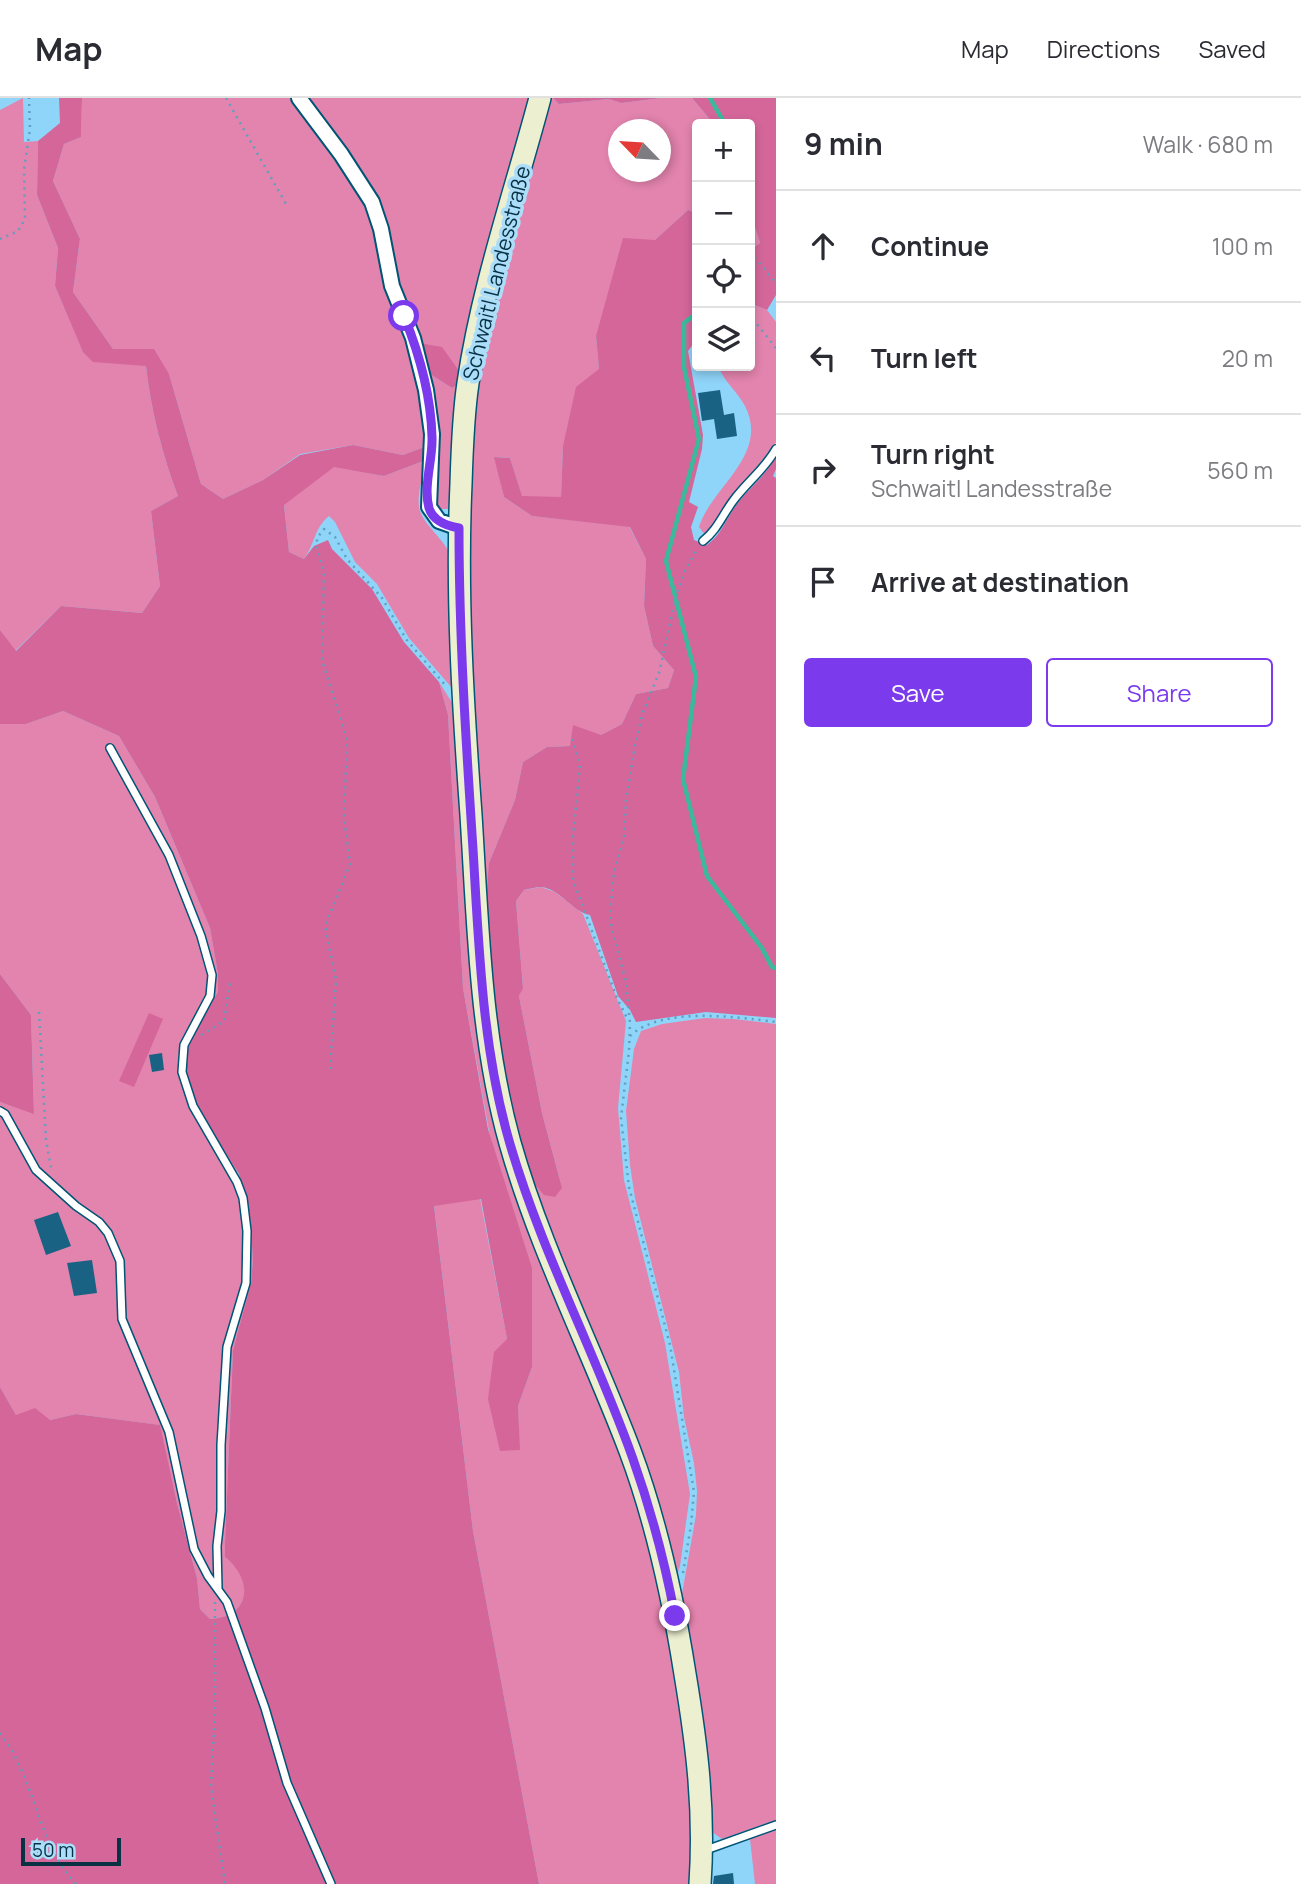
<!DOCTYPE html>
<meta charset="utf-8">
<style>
body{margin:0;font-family:Manrope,sans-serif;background:#f7f7f7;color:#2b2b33}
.controls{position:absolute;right:21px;top:21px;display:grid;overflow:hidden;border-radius:7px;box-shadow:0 4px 10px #0003}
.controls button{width:63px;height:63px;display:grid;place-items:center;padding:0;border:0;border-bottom:2px solid #e1e1e2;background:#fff;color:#2b2b33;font:35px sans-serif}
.compass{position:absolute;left:608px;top:21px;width:63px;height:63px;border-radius:50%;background:#fff;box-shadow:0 4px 10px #0003;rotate:295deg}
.scale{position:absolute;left:21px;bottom:18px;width:100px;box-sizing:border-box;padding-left:7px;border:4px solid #083143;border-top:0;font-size:19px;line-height:24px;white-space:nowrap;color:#083143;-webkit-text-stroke:5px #acdefa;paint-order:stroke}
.stop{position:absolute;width:21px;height:21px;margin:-16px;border:5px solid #7c3aed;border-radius:50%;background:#fff}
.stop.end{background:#7c3aed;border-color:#fff;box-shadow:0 2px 7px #0008}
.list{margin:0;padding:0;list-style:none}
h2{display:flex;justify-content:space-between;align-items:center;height:91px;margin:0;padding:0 28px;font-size:30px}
h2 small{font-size:23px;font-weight:400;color:#7c7c81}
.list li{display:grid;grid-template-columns:46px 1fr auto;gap:21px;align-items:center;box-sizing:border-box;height:112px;padding:0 28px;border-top:2px solid #e1e1e2}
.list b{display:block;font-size:26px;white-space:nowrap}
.list p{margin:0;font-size:23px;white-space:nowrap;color:#7c7c81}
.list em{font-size:23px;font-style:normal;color:#7c7c81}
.actions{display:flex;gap:14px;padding:21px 28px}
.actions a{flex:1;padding:16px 0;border:2px solid #7c3aed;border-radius:7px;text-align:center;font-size:24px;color:#7c3aed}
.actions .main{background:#7c3aed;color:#fff}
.icon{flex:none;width:38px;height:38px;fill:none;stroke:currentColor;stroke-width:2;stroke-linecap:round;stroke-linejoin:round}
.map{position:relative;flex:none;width:776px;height:1786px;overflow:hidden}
header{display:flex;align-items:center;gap:42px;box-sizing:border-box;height:98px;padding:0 35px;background:#fff;border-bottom:2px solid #e1e1e2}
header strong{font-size:33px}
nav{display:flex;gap:38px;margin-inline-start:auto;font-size:24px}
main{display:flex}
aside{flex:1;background:#fff}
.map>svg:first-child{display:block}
.green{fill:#e384ae;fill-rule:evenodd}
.forest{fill:#d46699}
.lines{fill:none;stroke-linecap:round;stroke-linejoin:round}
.stream{stroke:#3bba9b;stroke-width:4.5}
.building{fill:#196283}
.lane-casing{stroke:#005474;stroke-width:10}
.street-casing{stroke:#005474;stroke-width:18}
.secondary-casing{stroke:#005474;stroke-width:24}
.path{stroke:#629ebd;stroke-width:2.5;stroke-dasharray:2 5;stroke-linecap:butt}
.lane{stroke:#fff;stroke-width:7}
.street{stroke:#fff;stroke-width:14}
.secondary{stroke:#edefd1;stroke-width:21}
.route{stroke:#7c3aed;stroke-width:9}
.labels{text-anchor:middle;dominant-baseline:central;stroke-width:7;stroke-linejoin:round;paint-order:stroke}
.street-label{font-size:21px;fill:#083143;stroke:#acdefa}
</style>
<header>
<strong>Map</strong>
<nav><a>Map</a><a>Directions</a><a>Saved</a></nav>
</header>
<main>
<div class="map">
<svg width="776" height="1786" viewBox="0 0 776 1786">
<rect width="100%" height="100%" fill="#8fd4f9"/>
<path class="green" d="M 23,0 L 24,44 L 38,43 L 37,97 L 58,150 L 55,188 L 83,253 L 146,268 C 151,312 162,356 178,398 L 151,413 L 160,488 L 142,515 L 61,508 L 15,553 L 0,532 L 0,12 Z
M 82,0 L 293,0 L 337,60 L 366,106 L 407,242 L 420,293 L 427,348 L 403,357 L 353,347 L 300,356 L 263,382 L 223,401 L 201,386 L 169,276 L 113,251 L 73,194 L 80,141 L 53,83 L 64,46 L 81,39 Z
M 306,0 L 533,0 L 462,277 L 419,245 L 397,186 L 386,130 Z
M 547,0 L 553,0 L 559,6 L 609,1 L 621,5 L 661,0 L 692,0 L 714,26 L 697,26 L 697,115 L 688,112 L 655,142 L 596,238 L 599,271 L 563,348 L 561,399 L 522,399 L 510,360 L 495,359 L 504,399 L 532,418 L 629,428 L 646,461 L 644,508 L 653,548 L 674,572 L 668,590 L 636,596 L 622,626 L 601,637 L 570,648 L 547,649 L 523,664 L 515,702 L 489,765 L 488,850 L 562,1090 L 542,1015 L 519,898 L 523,889 L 516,803 L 524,792 L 541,789 L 555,794 L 583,816 L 626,923 L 618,1010 L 624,1082 L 665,1245 L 690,1396 L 680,1468 L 676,1480 L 592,1245 L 516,1042 L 492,924 L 466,492 L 475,287 L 480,255 ZM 618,32 L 660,32 L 660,74 L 618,74 Z
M 750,113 L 760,145 L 750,152 Z
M 750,205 L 767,212 L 776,224 L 776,344 L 705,437 L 699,429 C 711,389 770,357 745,308 C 737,293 725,285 718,268 L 750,268 Z
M 427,274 L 452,290 L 461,285 L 451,408 L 448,411 L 439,411 L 435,405 Z
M 426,362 C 424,376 417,394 419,408 C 420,425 446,441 452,461 L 456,592 L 452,590 L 409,540 L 377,486 L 355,464 L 335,424 L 329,418 C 314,430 315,446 304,461 L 289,454 L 284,406 L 334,368 L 384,378 Z
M 439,584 L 458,614 L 478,926 L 655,1459 L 691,1662 L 693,1786 L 539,1786 L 473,1433 L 434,1107 L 480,1100 L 507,1241 L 519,1352 L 518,1308 L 532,1269 L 463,890 L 448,617 Z
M 63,613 L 119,638 L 155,699 L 210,830 L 218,876 L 218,894 L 209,911 L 228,1054 L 243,1087 L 250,1120 L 253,1162 L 251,1185 L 233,1252 L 225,1445 L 225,1459 C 255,1482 251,1519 210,1521 L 200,1511 L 197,1480 L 177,1405 L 159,1327 L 76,1316 L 50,1322 L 16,1317 L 0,1289 L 0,1004 L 34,1015 L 31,917 L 0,876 L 0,626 L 26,626 Z
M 705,920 L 734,921 L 776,926 L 776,1722 L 722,1741 L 712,1734 L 680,1507 L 696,1417 L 697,1393 L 694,1365 L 684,1319 L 679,1274 L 635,1100 L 630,1067 L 626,1013 L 634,951 L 641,933 L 662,926 Z
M 776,1732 L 776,1786 L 755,1786 L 750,1741 Z"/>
<path class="forest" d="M 59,0 L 82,0 L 81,39 L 64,46 L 53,83 L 80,141 L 73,194 L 113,251 L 154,251 L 169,276 L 201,386 L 223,401 L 263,382 L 300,357 L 353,347 L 403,357 L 427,348 L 426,362 L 384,378 L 334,369 L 284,407 L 289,454 L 304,461 L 314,448 L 328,442 L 332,451 L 372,491 L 404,544 L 439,584 L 448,617 L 463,890 L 488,1031 L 532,1170 L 532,1269 L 518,1308 L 520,1352 L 500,1353 L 488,1301 L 494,1254 L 507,1241 L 481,1101 L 434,1108 L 473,1433 L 539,1786 L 0,1786 L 0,1289 L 16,1317 L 35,1310 L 50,1322 L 76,1316 L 160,1327 L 177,1405 L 197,1480 L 200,1511 L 210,1521 C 251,1519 254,1482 225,1459 L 225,1445 L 233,1252 L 251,1185 L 253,1162 L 250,1120 L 239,1076 L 206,1023 L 189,991 L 185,974 L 187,944 L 218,894 L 218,876 L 210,830 L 155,699 L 119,638 L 63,613 L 26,626 L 0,626 L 0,532 L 16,553 L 61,508 L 142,515 L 160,488 L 151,413 L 178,398 C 162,356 151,312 146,268 L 93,264 L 83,254 L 55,188 L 58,150 L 37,97 L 38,43 L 60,25 Z
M 553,0 L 661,0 L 621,5 L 609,1 L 559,6 Z
M 692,0 L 776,0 L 776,197 L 767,212 L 750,205 L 750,152 L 760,145 L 750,113 L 750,26 L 714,26 Z
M 688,112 L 697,115 L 697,241 L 688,253 L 703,337 L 702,351 L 689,404 L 698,409 L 691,429 L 694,442 L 707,447 C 722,436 726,421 737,406 C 751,388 766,378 776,357 L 776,371 L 773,378 L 776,380 L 776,920 L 706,914 L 636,924 L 630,912 L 618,898 L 590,817 C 572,814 561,791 541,789 C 536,789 529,791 524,792 L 516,803 L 523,890 L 519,898 L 542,1015 L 562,1090 L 555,1099 L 544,1097 L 533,1084 L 509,999 L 495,923 L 486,804 L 489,765 L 515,702 L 523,664 L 547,649 L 570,648 L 573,627 L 601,637 L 622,626 L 636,596 L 668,590 L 674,572 L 653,548 L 644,508 L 646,461 L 630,429 L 532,418 L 504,399 L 494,359 L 510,360 L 522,398 L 561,399 L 563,348 L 576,289 L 599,271 L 596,238 L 623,140 L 655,142 Z
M 419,245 L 442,249 L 462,277 L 461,285 L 452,290 L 427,274 Z
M 0,876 L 31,917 L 34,1016 L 0,1004 Z
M 149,915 L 163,921 L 134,989 L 119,983 Z"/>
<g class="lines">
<path class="stream" d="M 710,0 L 725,26
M 697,215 L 684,225 L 684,269 L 699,341 L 666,463 L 696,579 L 683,681 L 707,778 L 762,850 L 772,869 L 776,870"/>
</g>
<path class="building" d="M 720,292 L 724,317 L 734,315 L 737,338 L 717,341 L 714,321 L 702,323 L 698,295 Z
M 162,955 L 164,972 L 152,974 L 149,957 Z
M 58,1114 L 71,1148 L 46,1157 L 34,1122 Z
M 92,1162 L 97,1195 L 74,1198 L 67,1165 Z
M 733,1775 L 734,1786 L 713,1786 L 714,1778 Z"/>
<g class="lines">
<g class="lane-casing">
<path id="lane" d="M 703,443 C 717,432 722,418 733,403 C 747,384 764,372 776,351
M 110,650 L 169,757 L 201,838 L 212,877 L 210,898 L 184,947 L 182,974 L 193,1008 L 237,1084 L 243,1100 L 247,1133 L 246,1185 L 227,1249 L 221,1347 L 221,1413 L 217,1448 L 218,1490
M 0,1013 L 5,1016 L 36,1072 L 76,1108 L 99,1124 L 108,1135 L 120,1163 L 122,1221 L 169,1334 L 194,1451 L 208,1478 L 227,1504 L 265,1610 L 287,1685 L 331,1786
M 703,1753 L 776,1727"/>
</g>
<g class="street-casing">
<path id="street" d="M 299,0 L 341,56 L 372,104 L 381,131 L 392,188 L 413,240 L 426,292 L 432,336 L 429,409 L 439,423 L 459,430"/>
</g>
<g class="secondary-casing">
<path id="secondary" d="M 540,0 C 515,94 482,189 468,285 C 463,318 462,352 461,386 C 456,497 463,607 471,717 C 478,827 480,938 510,1045 C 540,1151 591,1250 630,1353 C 657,1425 673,1500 685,1576 C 697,1648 705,1712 700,1786"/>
</g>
<path class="path" d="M 226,0 L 286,106
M 0,141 L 18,133 L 25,121 L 24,72 L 30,31 L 29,0
M 750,154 L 776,185
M 753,221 L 776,250
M 572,641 L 580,667 L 573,738 L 573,782 L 617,900 L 628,922
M 39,914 L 46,1042 L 51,1070
M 201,937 L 224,923 L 230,884
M 630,938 C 662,908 736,919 776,924
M 330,971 L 336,882 L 325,828 L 350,766 L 344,720 L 347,642 L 322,562 L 324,474 L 317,450 L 317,440 L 324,431 L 335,439 L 347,461 L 382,500 L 406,541 L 446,588
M 683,1475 L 691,1427 L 694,1394 L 670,1247 L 629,1089 L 621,1020 L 629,953 L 630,925 L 626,884 L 612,832 L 610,817 L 614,773 L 624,738 L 626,702 L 635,647 L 643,614 L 659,575 L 677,494 L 686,470 L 697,452
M 215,1504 L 215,1612 L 211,1688 L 225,1786
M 0,1635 C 36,1681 36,1743 76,1786"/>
<use href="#lane" class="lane"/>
<use href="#street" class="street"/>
<use href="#secondary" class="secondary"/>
</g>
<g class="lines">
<path class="route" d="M 404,218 C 419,255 431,298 432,339 C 433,361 423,388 429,410 C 433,423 447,428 459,430 C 459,537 466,644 473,751 C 479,850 482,950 510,1046 C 542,1155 595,1254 633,1361 C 651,1412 665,1465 675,1518"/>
</g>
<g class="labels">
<g class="street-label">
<text transform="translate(496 175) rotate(-76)">Schwaitl Landesstraße</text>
</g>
</g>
</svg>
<div class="controls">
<button>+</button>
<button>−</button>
<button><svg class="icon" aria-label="locate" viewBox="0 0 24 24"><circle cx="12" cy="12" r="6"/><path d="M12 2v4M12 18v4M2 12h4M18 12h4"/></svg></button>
<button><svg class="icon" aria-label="layers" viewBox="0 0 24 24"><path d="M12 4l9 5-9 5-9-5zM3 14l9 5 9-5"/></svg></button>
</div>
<svg class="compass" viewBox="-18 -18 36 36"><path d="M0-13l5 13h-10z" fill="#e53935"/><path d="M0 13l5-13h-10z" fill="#7c7c81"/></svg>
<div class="scale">50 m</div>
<div class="stop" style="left:404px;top:218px"></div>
<div class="stop end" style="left:675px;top:1518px"></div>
</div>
<aside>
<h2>9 min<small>Walk · 680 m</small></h2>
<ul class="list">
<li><svg class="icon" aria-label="ahead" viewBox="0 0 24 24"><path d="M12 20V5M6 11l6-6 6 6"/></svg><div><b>Continue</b></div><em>100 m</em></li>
<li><svg class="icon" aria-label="left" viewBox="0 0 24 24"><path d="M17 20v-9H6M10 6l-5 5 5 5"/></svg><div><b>Turn left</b></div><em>20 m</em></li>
<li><svg class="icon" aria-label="right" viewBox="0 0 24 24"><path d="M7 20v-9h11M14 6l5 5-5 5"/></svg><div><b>Turn right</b><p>Schwaitl Landesstraße</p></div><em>560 m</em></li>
<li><svg class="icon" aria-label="arrive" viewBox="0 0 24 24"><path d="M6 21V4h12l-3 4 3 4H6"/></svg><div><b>Arrive at destination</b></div></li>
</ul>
<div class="actions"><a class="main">Save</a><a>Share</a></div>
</aside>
</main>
